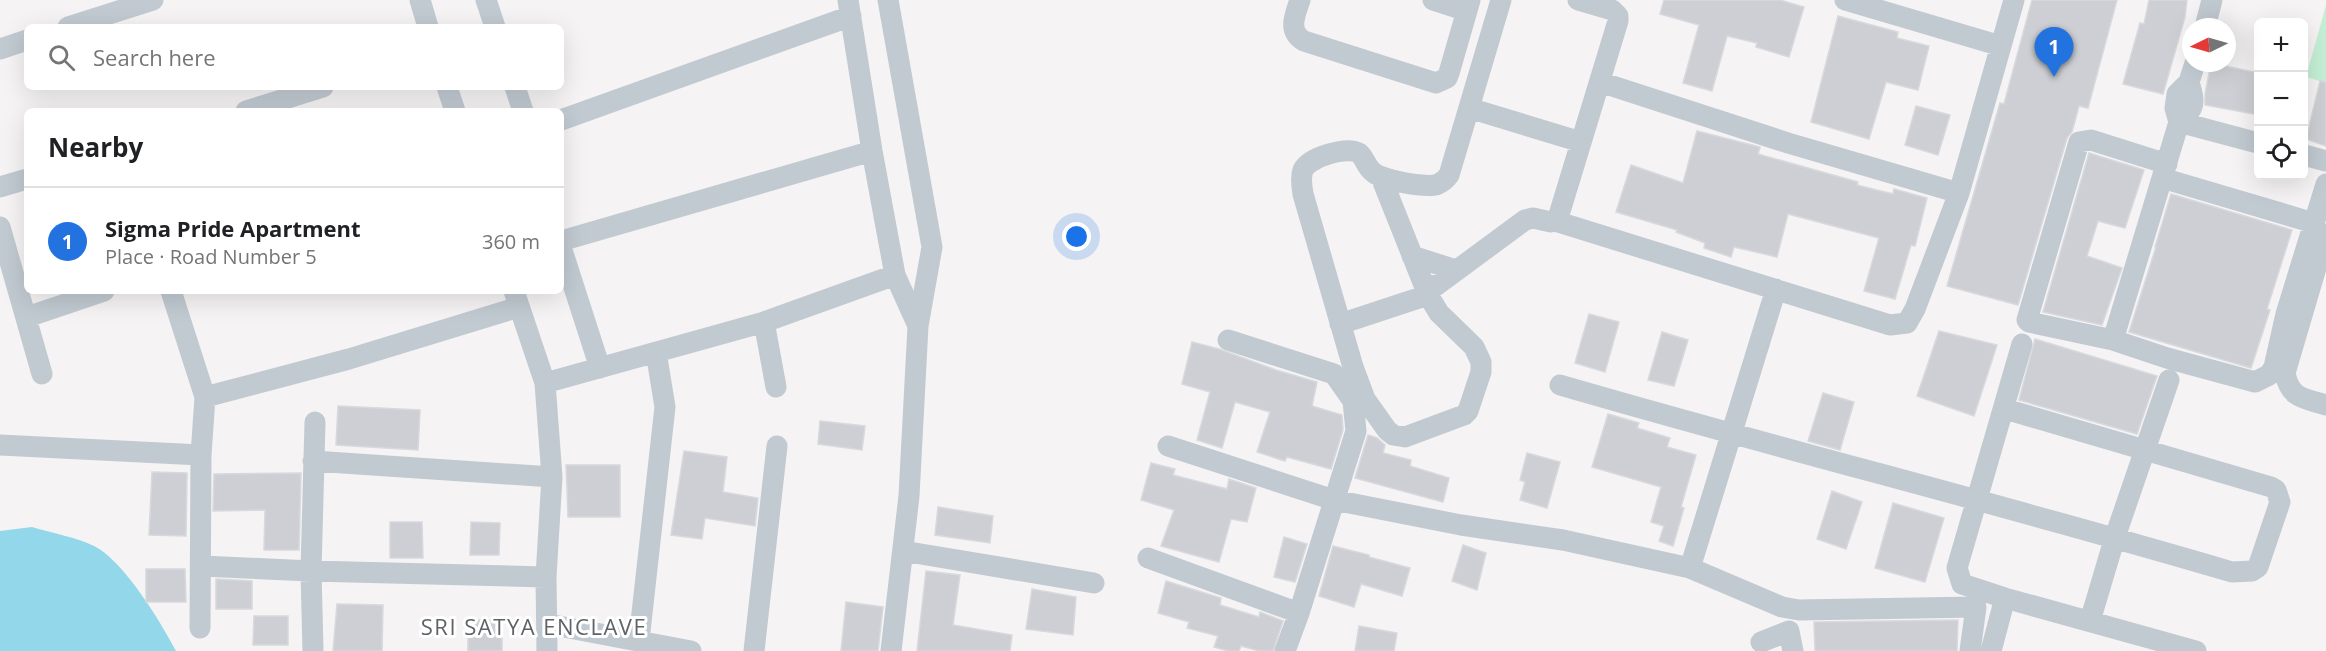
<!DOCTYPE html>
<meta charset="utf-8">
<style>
body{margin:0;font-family:"Open Sans",sans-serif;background:#f2f2f2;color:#202124}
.controls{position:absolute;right:18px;top:18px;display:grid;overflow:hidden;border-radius:9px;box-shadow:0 6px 24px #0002}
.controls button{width:54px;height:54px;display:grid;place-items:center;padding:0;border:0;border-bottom:2px solid #e0e0e0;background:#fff;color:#202124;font:30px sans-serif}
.compass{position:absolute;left:2182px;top:18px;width:54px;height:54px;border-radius:50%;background:#fff;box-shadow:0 6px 24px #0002;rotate:265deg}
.you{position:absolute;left:1077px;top:237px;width:21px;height:21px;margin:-15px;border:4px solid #fff;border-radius:50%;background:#1a73e8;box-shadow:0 0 0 9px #1a73e833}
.badge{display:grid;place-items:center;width:39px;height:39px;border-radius:50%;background:#2273df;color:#fff;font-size:20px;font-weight:700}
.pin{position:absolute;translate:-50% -50px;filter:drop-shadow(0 2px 3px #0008)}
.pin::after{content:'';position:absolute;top:32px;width:21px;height:18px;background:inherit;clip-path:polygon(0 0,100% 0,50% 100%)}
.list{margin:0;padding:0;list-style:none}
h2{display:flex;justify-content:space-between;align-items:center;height:78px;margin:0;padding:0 24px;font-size:26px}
h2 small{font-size:20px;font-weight:400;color:#757577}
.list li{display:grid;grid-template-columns:39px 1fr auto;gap:18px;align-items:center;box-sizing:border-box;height:108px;padding:0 24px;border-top:2px solid #e0e0e0}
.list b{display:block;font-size:22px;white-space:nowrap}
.list p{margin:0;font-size:20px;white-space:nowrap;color:#757577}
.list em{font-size:20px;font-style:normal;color:#757577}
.icon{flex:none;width:33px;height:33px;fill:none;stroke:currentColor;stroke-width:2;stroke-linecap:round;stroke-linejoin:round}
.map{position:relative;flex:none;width:2326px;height:651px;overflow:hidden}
.search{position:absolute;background:#fff;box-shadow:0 6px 24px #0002;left:24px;top:24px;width:540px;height:66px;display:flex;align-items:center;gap:15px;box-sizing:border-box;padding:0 21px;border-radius:9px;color:#757577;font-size:22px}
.panel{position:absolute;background:#fff;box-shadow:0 6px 24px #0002;left:24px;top:108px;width:540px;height:186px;border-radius:9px}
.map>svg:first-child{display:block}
.green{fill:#c4efd5}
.water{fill:#93d7ea}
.building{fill:#cdcfd4;stroke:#d7d9dd;stroke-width:1.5}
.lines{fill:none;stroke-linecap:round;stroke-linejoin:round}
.minor{stroke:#c1c9d1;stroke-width:21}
.labels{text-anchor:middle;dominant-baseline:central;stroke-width:6;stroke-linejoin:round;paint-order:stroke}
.neighbourhood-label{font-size:22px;letter-spacing:1.5px;fill:#5f6367;stroke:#fff}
</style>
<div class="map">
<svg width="2326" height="651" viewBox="0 0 2326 651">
<rect width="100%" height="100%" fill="#f5f3f3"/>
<path class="green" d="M 2326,5 L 2326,83 L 2306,77 Z"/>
<path class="water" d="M 32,527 C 52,533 75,537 94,546 C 124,561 160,621 176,651 L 0,651 L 0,531 Z"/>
<path class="building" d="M 1664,0 L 1780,0 L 1804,7 L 1789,57 L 1756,47 L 1757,43 L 1727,36 L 1712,91 L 1683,83 L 1699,25 L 1660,14 Z
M 2032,0 L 2117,0 L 2088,108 L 2079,106 L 2072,132 L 2067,138 L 2018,305 L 1947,286 L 2000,103 L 2004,104 Z
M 2149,0 L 2187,0 L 2185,17 L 2163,94 L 2123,84 L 2140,23 L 2144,24 Z
M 1838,16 L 1898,32 L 1897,38 L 1929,46 L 1918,90 L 1886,82 L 1869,139 L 1811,122 Z
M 2211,63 L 2259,73 L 2259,115 L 2205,105 L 2205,94 Z
M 2320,81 L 2326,82 L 2326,146 L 2306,139 Z
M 1916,106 L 1950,115 L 1938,155 L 1905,145 Z
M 1697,131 L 1760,147 L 1758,154 L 1858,182 L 1857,185 L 1893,194 L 1894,189 L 1927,198 L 1915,246 L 1911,245 L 1895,299 L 1864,291 L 1879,238 L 1788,214 L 1777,257 L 1734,247 L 1731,257 L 1704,248 L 1705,243 L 1676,232 L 1677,230 L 1616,212 L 1631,165 L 1683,183 Z
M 2089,153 L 2144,170 L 2125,228 L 2098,221 L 2087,256 L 2122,268 L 2102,325 L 2043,312 Z
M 2171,194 L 2292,230 L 2267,309 L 2270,310 L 2251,368 L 2129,332 L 2156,247 L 2155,247 Z
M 1589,314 L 1619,322 L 1605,372 L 1575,363 Z
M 1939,331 L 1997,345 L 1974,416 L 1917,396 Z
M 1662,332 L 1688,340 L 1674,386 L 1648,380 Z
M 2035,339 L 2157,376 L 2137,434 L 2019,400 Z
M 1192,342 L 1219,349 L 1276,370 L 1317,382 L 1312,406 L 1342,415 L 1343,430 L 1331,469 L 1287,457 L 1285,461 L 1257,452 L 1270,412 L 1235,402 L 1222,448 L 1197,440 L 1210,392 L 1182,384 Z
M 1823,393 L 1854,402 L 1840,450 L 1808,441 Z
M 338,406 L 420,410 L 418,450 L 336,445 Z
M 1608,414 L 1639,423 L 1637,428 L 1670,438 L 1667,447 L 1696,455 L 1681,507 L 1684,508 L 1673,546 L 1659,541 L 1664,526 L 1651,522 L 1661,487 L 1592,467 Z
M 820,421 L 865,426 L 862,450 L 818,444 Z
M 1368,435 L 1377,438 L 1385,445 L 1383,453 L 1411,460 L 1410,466 L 1449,478 L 1443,502 L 1355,478 Z
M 684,451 L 727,457 L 723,492 L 758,498 L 755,526 L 705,518 L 702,539 L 671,535 Z
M 1527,453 L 1560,462 L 1547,508 L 1520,500 L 1525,482 L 1520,480 Z
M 1151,463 L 1175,469 L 1173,475 L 1227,489 L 1229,479 L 1256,488 L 1247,522 L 1231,519 L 1219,562 L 1161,546 L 1174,510 L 1141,500 Z
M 566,465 L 620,465 L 620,517 L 568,517 Z
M 152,472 L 187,473 L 186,536 L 149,535 Z
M 301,473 L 299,550 L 264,550 L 265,510 L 213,511 L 214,474 Z
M 1832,491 L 1862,502 L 1846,549 L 1817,539 Z
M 1893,503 L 1944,518 L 1925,582 L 1875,568 Z
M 938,507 L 993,516 L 990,543 L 935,535 Z
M 390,522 L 422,522 L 423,558 L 390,558 Z
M 471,522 L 500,523 L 499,555 L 470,555 Z
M 1284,537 L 1307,544 L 1295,582 L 1274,577 Z
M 1463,545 L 1486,553 L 1477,590 L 1452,581 Z
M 1333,546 L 1369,555 L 1369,557 L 1410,568 L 1402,596 L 1361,584 L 1354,607 L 1319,596 Z
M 146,569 L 185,569 L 186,602 L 146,602 Z
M 926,571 L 960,575 L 953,625 L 1012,635 L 1010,651 L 917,651 Z
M 216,579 L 252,581 L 252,609 L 216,609 Z
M 1166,581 L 1221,598 L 1220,605 L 1259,617 L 1260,612 L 1283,621 L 1273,651 L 1259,651 L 1241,646 L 1239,651 L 1228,651 L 1214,647 L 1218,636 L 1187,628 L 1189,622 L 1158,613 Z
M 1032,589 L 1076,597 L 1073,635 L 1026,629 Z
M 846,602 L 883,607 L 878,651 L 841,651 Z
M 337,604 L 383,605 L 382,651 L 333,651 Z
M 254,616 L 288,616 L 288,645 L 253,645 Z
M 468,620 L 502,620 L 502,651 L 468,651 Z
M 1958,620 L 1957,651 L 1815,651 L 1814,622 Z
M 1359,626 L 1397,633 L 1394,651 L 1355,651 Z"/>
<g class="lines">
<path class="minor" d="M 420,0 L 428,27
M 486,0 L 495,27
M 848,0 L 872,151 L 895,275 L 918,326
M 888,0 L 932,247 L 918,326 L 909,496 L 891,651
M 1300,0 C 1295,15 1287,31 1304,41 L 1436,83 L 1447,78 L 1449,73 L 1470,0
M 1433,0 L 1467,11
M 1501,0 L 1449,175 C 1446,179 1443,182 1438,184 C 1428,189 1381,180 1373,172 C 1366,167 1365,158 1359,153 C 1347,146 1309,157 1303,170 C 1300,178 1302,186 1303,194 L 1353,367 L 1365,399 L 1387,430 L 1393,435 L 1405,437 L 1464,415 L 1468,411 L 1481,372 L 1481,362 L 1474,347 L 1439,313 L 1428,295 L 1430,290 L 1525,220 L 1533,218 L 1551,222 L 1558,218 L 1618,21 L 1618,16 L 1612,10 L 1578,0
M 1845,0 L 2001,46
M 68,27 L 153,0
M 2205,27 L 2212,0
M 0,49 L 27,40
M 2195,63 L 2189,82 L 2177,94 L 2175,108 L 2179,122 L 2113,340 L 2167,358 L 2255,382 L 2269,375 L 2274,367 L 2286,314 L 2326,184
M 1600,82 L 1788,143 L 1959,193
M 447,87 L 455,111
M 515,87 L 523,111
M 1469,108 L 1581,142
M 246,111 L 323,87
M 561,120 L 851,16
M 2179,122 L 2258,143
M 2179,122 C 2196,109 2195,102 2189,82
M 2304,155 L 2326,161
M 2162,178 L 2314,223
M 0,187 L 27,179
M 1555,221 L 1890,325 L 1907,323 L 1915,309 L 1959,193 L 2014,0
M 0,227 L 42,374
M 2326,234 L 2285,373 C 2290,399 2304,398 2326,405
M 561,241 L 872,151
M 561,247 L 600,368
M 1412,256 L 1456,270
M 171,291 L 205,397 L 201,455 L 200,628
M 514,291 L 545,383 L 552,477 L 546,577 L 547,651
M 27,317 L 104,291
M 764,322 L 895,275
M 1340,324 L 1428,295 L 1381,177
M 1228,340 L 1334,374 L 1353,401 L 1356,431 L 1299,613 L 1285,651
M 2113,340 L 2029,322 L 2027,320 L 2079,142 L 2091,140 L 2167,164
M 2022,344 L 1957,568 L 1962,584 L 2005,598 L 2196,651
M 545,383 L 764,322 L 776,387
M 1560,385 C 1783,450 2009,506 2232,572 L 2252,571 L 2258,567 L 2280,502 L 2276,490 L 2271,487 L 2005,409
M 205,397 L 349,359 L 519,307
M 0,445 L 201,455
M 1168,446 L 1334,500 L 1461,525 L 1563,540 L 1690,568 L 1782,607 L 1799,610 L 1976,607 L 1970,651
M 313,461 L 552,477
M 903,551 L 1094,583
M 1148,558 L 1299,613
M 202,566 L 311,571 L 546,577
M 1690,568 L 1776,289
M 2090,621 L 2115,537 L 2169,380
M 548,624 L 691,651
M 639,640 L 665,407 L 656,352
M 1761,642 L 1789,631 L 1793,651
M 313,651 L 311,571 L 315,422
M 754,651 L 777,446
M 1991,651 L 2005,598"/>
</g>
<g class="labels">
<g class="neighbourhood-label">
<text x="534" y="626">SRI SATYA ENCLAVE</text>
</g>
</g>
</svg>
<div class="controls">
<button>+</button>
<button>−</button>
<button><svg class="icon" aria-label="locate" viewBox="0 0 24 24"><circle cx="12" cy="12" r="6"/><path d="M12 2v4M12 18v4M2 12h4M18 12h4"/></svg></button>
</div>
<svg class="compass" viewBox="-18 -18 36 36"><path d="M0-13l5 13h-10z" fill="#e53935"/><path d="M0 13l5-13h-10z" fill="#757577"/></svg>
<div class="you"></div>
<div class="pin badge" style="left:2054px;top:77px">1</div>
<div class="search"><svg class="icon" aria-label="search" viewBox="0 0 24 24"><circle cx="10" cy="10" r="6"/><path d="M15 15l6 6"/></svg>Search here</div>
<section class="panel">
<h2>Nearby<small></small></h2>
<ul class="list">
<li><span class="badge">1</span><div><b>Sigma Pride Apartment</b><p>Place · Road Number 5</p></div><em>360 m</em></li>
</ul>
</section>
</div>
